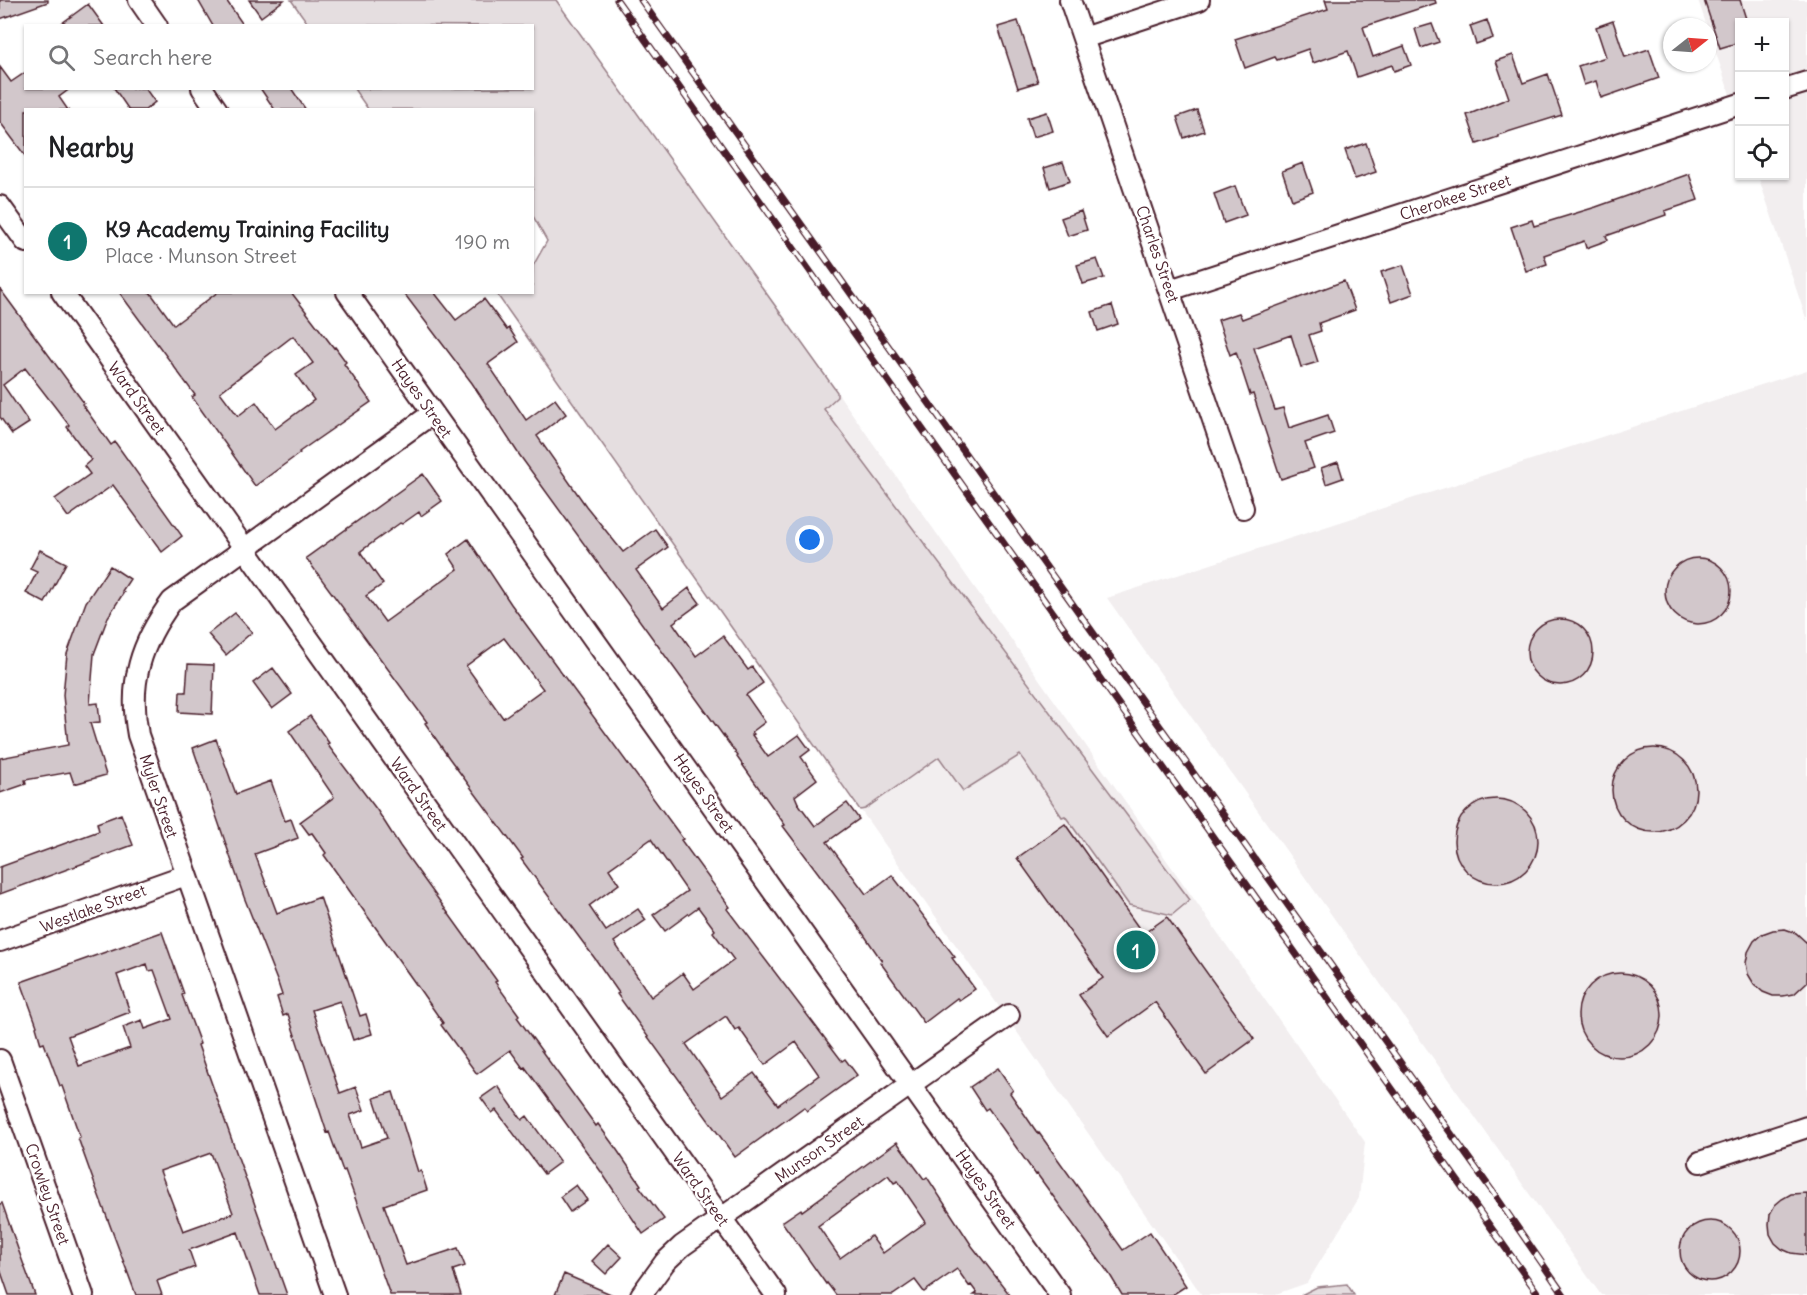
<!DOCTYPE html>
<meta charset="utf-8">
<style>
body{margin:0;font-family:Delius,sans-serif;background:#f2f2f2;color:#202124}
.controls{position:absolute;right:18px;top:18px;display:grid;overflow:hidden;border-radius:0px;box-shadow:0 2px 4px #0004}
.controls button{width:54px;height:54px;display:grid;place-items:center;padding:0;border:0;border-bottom:2px solid #e0e0e0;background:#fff;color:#202124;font:30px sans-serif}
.compass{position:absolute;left:1663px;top:18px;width:54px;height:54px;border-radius:50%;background:#fff;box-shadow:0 2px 4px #0004;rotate:73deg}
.you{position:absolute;left:810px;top:540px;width:21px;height:21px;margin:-15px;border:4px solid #fff;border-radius:50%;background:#1a73e8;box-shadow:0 0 0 9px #1a73e833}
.badge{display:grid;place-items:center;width:39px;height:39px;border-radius:50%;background:#0f766e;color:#fff;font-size:20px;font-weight:700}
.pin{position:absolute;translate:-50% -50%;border:3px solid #fff;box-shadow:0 2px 6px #0006}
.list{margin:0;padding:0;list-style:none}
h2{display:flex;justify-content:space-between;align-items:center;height:78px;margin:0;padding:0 24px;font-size:26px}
h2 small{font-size:20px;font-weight:400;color:#757577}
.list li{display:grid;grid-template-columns:39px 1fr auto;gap:18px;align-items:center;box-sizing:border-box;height:108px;padding:0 24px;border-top:2px solid #e0e0e0}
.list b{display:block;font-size:22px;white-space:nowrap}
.list p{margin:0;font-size:20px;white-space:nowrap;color:#757577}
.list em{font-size:20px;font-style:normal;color:#757577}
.icon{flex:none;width:33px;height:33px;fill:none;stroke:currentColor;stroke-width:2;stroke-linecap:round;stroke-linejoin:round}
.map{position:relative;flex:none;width:1807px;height:1295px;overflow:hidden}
.search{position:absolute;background:#fff;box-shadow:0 2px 4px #0004;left:24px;top:24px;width:510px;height:66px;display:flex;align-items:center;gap:15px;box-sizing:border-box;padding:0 21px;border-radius:0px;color:#757577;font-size:22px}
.panel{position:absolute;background:#fff;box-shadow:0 2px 4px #0004;left:24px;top:108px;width:510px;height:186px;border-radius:0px}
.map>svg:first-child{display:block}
.built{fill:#f2eeef}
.green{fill:#e5dee0;stroke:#987e86;stroke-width:1.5}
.building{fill:#d2c7cb;stroke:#4a1f2b;stroke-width:1.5;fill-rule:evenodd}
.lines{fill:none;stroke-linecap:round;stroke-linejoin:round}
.minor-casing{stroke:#4a1f2b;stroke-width:24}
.minor{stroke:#fff;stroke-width:20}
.rail-casing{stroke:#4a1f2b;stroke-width:7}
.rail{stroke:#fff;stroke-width:4.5;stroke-dasharray:14;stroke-linecap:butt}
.labels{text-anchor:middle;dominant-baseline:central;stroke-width:5;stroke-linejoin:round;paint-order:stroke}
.street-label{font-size:16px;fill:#4a1f2b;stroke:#fff}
</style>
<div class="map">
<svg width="1807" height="1295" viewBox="0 0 1807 1295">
<rect width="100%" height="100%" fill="#fff"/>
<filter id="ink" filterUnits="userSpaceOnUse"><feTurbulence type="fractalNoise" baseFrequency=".0167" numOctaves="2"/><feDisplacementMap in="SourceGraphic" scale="12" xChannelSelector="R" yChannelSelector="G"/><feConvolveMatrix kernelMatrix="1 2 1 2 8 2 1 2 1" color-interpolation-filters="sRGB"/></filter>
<g filter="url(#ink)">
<path class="built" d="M 1698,0 L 1807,0 L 1807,321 L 1758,176 L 1784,176 L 1784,22 L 1740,22 L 1739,121 Z
M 1807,370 L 1807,1295 L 1601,1295 L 1107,598 Z
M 837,392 L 1365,1142 L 1359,1198 L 1307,1283 L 1273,1295 L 1202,1295 L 660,525 Z"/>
<path class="green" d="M 291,0 L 556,0 L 837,392 L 837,397 L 824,409 L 1190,900 L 1172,915 L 1129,905 L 1065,816 L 1062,817 L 1020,755 L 963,791 L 939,757 L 865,809 L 860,810 L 496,293 L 532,292 L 533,266 L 547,241 L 533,216 L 532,110 L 368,109 L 354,89 L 532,88 L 532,26 L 309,25 Z
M 1347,1284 L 1354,1295 L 1301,1295 L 1317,1287 Z"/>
<path class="building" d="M 0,0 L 48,0 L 48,2 L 0,19 Z
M 198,0 L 226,0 L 244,26 L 213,26 Z
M 249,0 L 284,0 L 261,17 Z
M 1325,0 L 1435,0 L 1436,3 L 1363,27 L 1373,57 L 1404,46 L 1411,65 L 1394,71 L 1392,65 L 1357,77 L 1348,51 L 1313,63 L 1308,49 L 1277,60 L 1275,57 L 1245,68 L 1235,39 L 1328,9 Z
M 1704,0 L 1740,0 L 1747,22 L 1740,22 L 1740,42 L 1720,48 Z
M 88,4 L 104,26 L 58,26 Z
M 1487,20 L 1493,38 L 1476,44 L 1470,26 Z
M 1018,21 L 1038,82 L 1018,88 L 998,27 Z
M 1613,21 L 1625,57 L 1649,49 L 1659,78 L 1601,98 L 1596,81 L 1584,85 L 1578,66 L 1606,57 L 1596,27 Z
M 1432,24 L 1439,42 L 1421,48 L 1415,29 Z
M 1513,55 L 1523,83 L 1548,74 L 1562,115 L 1498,135 L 1498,137 L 1477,144 L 1467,115 L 1509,98 L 1496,61 Z
M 0,67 L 11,82 L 26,72 L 26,88 L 71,88 L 59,97 L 68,110 L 26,110 L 26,157 L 0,122 Z
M 114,88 L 145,88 L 155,102 L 145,110 L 129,110 Z
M 260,88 L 291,88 L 306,110 L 275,110 Z
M 1197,110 L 1204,131 L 1184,138 L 1177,117 Z
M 1047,112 L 1053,131 L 1033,137 L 1027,118 Z
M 1366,143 L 1376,172 L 1355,179 L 1345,150 Z
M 1063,162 L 1070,181 L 1050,188 L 1044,168 Z
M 1303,163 L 1313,192 L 1292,200 L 1282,171 Z
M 1689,174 L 1698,200 L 1665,211 L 1666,215 L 1606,236 L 1608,240 L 1586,248 L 1584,241 L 1544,255 L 1547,264 L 1526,271 L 1511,227 L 1532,220 L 1534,226 L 1596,207 Z
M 1235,186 L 1246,215 L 1224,223 L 1214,194 Z
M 1081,211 L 1087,230 L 1068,236 L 1061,218 Z
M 1097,259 L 1104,278 L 1083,284 L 1077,265 Z
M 1403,265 L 1413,294 L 1391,302 L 1381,272 Z
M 1344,281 L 1355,310 L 1319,323 L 1321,331 L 1309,335 L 1318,362 L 1301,367 L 1291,335 L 1254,348 L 1275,410 L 1283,408 L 1289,428 L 1328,415 L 1334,433 L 1305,443 L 1314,468 L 1281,479 L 1253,394 L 1250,395 L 1236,352 L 1230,355 L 1218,320 L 1239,313 L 1242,319 Z
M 0,289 L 84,403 L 82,404 L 111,445 L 115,442 L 182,536 L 162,552 L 113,485 L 68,517 L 55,499 L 90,474 L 84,466 L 91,460 L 67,427 L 69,425 L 25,368 L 3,385 L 29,423 L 12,434 L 0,417 Z
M 119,292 L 150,292 L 174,325 L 218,292 L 291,292 L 334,348 L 335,347 L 346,362 L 344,364 L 371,402 L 299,452 L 300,453 L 255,486 L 192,397 L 195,395 ZM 293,336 L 313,363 L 296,375 L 314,400 L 275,429 L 256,402 L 238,416 L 220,392 Z
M 403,292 L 434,292 L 456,320 L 484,299 L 507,330 L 509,328 L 518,342 L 488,364 L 526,420 L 555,399 L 566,414 L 537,436 L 586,506 L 623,552 L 655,529 L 668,547 L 636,570 L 663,608 L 689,588 L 700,603 L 673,623 L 680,633 L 696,656 L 723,636 L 748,670 L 752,667 L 763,683 L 746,695 L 765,722 L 752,732 L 754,734 L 752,735 L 768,757 L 799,735 L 810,750 L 801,757 L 817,779 L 795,796 L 798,803 L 815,826 L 847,803 L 859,819 L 827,842 L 866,894 L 892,875 L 955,957 L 952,958 L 975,989 L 959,1000 L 957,998 L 924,1023 L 880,962 L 882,961 L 858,926 L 783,826 L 785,825 L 737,757 L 738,756 L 518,453 L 472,383 Z
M 1112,305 L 1118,324 L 1098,331 L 1092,312 Z
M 1338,462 L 1343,478 L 1326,484 L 1321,468 Z
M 423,474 L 442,501 L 421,516 L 419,512 L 402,524 L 400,523 L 361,551 L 361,553 L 383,584 L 366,596 L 385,622 L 458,569 L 448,554 L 468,539 L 511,604 L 683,839 L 681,840 L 730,907 L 727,909 L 842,1061 L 845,1059 L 857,1075 L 807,1111 L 804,1107 L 735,1157 L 617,994 L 619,993 L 596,960 L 521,859 L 523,858 L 449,758 L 425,723 L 427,722 L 306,558 ZM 504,638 L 543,689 L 503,718 L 466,666 ZM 651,839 L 687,891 L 653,915 L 665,931 L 698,907 L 715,930 L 713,932 L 734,960 L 694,989 L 683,973 L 651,997 L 614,942 L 646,920 L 638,909 L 606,931 L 589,906 L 619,884 L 609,869 ZM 726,1016 L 735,1030 L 739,1028 L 765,1065 L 796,1042 L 819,1075 L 778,1105 L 754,1073 L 722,1096 L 686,1044 Z
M 40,550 L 66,563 L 45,603 L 26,593 L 37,572 L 30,569 Z
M1665 591a33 33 0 1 1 66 0a33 33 0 1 1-66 0Z
M 110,566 L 130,579 L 122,591 L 124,592 L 108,617 L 94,654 L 90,704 L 98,703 L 100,722 L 90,723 L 106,775 L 74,784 L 70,772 L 25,780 L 26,784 L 0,793 L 0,758 L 68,745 L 63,695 L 67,654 L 86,602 Z
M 235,613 L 252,632 L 226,655 L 208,634 Z
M1527 652a33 33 0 1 1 66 0a33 33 0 1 1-66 0Z
M 188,664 L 214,665 L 212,714 L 179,712 L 180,692 L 186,692 Z
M 273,668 L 292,694 L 272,709 L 253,683 Z
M 310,716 L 329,743 L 327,744 L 377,810 L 400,846 L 497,981 L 495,982 L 519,1015 L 517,1017 L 596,1126 L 598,1124 L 617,1150 L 641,1185 L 639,1186 L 664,1219 L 643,1234 L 602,1173 L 525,1067 L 523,1068 L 510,1050 L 477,1074 L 441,1025 L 443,1023 L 420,990 L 324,855 L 326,853 L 312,833 L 309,834 L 300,822 L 334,797 L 289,731 Z
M 216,739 L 236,794 L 271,781 L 285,821 L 291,819 L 298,838 L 255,854 L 277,913 L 320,897 L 360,1016 L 366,1014 L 372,1034 L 353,1040 L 340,1001 L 312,1010 L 340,1093 L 356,1087 L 364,1110 L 350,1115 L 361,1147 L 387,1138 L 374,1098 L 393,1092 L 418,1172 L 421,1171 L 427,1190 L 384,1205 L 406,1265 L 458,1248 L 465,1266 L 453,1270 L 461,1295 L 390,1295 L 345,1170 L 343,1171 L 329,1132 L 327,1133 L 288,1014 L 283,1016 L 277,997 L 282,995 L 278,983 L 244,897 L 193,748 Z
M1612 790a42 42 0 1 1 84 0a42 42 0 1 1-84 0Z
M1454 841a42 42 0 1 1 84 0a42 42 0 1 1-84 0Z
M 121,814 L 133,845 L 0,894 L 0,867 L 99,831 L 97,823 Z
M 1065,824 L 1143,934 L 1167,917 L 1254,1039 L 1206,1074 L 1155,1002 L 1108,1036 L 1079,995 L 1103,978 L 1017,858 Z
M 1785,929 L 1796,933 L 1807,943 L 1807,982 L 1794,994 L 1783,996 L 1773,996 L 1763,992 L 1754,984 L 1748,974 L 1746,963 L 1748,952 L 1754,941 L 1762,934 L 1773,930 Z
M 162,932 L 184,994 L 182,995 L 200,1044 L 198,1045 L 287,1295 L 260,1295 L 238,1232 L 189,1250 L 195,1267 L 157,1281 L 162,1295 L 136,1295 L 92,1177 L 78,1138 L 80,1137 L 62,1086 L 60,1086 L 44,1043 L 41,1044 L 36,1027 L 37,1026 L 21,982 ZM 147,964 L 149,971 L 154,970 L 172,1019 L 145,1029 L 142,1020 L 123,1027 L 130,1048 L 79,1066 L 68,1036 L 130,1012 L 117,975 ZM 211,1153 L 233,1213 L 183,1231 L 160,1171 Z
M1578 1015a42 42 0 1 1 84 0a42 42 0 1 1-84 0Z
M 998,1068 L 1013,1090 L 1010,1093 L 1038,1134 L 1039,1133 L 1123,1250 L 1150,1232 L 1186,1286 L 1172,1295 L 1122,1295 L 1110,1275 L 1037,1174 L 1036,1175 L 988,1108 L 985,1110 L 970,1087 Z
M 498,1086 L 522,1120 L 527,1116 L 560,1162 L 544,1174 L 496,1110 L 492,1113 L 481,1098 Z
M 897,1142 L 924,1179 L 927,1177 L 972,1246 L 1010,1295 L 974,1295 L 977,1293 L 971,1285 L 969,1286 L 957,1269 L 924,1292 L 915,1280 L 893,1295 L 836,1295 L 827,1283 L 826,1284 L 782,1222 L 801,1209 L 802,1211 ZM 888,1175 L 894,1183 L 898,1181 L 926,1222 L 883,1253 L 871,1236 L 840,1258 L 818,1226 Z
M 576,1185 L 587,1200 L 570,1212 L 560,1197 Z
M 1807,1193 L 1807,1255 L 1791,1253 L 1782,1249 L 1775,1243 L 1770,1234 L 1769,1224 L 1770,1214 L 1775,1205 L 1782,1199 L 1791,1194 Z
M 2,1203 L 18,1249 L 35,1295 L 9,1295 L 0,1269 L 0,1204 Z
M1680 1251a30 30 0 1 1 60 0a30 30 0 1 1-60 0Z
M 608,1244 L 622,1257 L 606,1274 L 592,1261 Z
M 564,1274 L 613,1295 L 555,1295 Z"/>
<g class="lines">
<g class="minor-casing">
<path id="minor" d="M 139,0 L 157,26
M 1070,0 L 1243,508
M 1083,38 L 1199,0
M 202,88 L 217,110
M 1784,89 L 1807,82
M 0,206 L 26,242
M 1170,290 L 1740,104
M 62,292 L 776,1295
M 347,292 L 1060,1295
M 0,941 L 186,875
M 0,1060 L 83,1295
M 1700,1162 L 1807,1127
M 335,1295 L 138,735 C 128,682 141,643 172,601 L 433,413
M 641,1295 L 665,1262 L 682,1246 L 1009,1015"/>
</g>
<use href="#minor" class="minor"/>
<g class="rail-casing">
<path id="rail" d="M 617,0 L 1539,1295
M 641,0 L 1495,1195 L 1564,1295"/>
</g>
<use href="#rail" class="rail"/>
</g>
</g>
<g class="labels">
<g class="street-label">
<text transform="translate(1455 197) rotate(-18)">Cherokee Street</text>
<text transform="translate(1158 254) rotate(71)">Charles Street</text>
<text transform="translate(137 398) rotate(54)">Ward Street</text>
<text transform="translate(422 398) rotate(55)">Hayes Street</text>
<text transform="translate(704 793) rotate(55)">Hayes Street</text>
<text transform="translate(419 794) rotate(55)">Ward Street</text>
<text transform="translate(159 796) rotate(71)">Myler Street</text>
<text transform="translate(93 908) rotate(-20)">Westlake Street</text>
<text transform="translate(819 1149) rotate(-35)">Munson Street</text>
<text transform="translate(701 1189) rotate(55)">Ward Street</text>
<text transform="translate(986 1189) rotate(55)">Hayes Street</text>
<text transform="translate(48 1194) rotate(71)">Crowley Street</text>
</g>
</g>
</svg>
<div class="controls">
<button>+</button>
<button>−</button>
<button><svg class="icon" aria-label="locate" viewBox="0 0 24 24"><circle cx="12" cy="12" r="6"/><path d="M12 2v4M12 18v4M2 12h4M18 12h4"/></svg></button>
</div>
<svg class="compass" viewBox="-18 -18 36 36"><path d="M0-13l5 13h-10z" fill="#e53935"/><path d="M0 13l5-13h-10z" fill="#757577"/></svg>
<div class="you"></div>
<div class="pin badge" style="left:1136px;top:950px">1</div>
<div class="search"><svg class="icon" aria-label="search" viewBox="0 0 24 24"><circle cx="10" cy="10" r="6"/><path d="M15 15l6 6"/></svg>Search here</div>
<section class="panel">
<h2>Nearby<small></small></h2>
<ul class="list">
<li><span class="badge">1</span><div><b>K9 Academy Training Facility</b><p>Place · Munson Street</p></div><em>190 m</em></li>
</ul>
</section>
</div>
